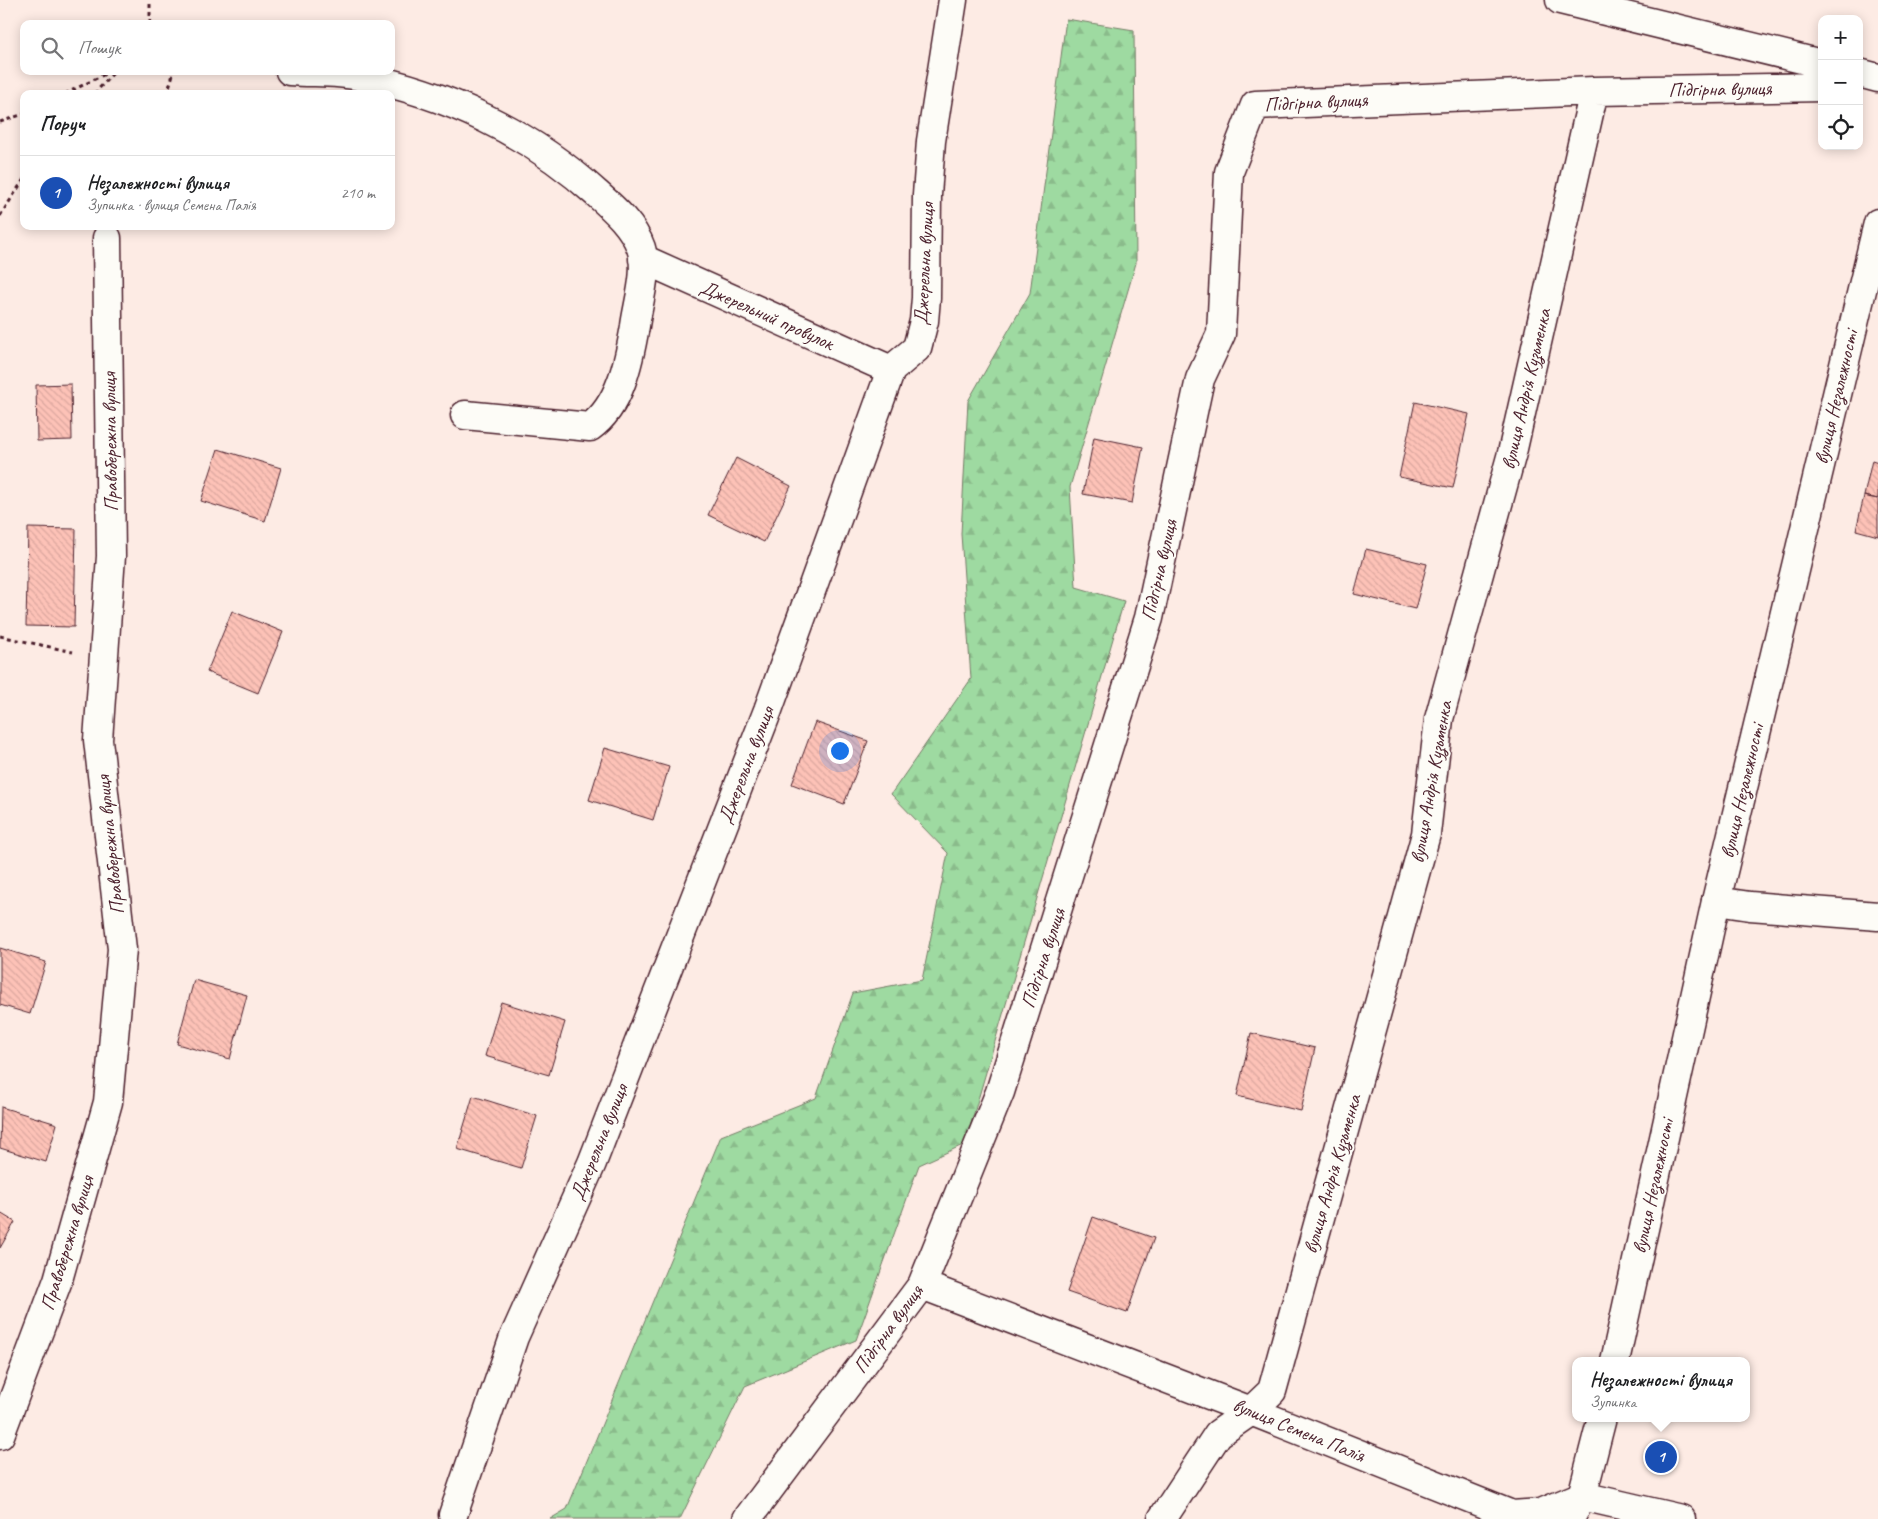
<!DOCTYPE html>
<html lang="uk">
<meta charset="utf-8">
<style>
body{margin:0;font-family:Caveat,sans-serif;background:#f6f6f6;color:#202124}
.controls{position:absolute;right:15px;top:15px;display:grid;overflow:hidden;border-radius:10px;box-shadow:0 2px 12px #0003}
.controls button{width:45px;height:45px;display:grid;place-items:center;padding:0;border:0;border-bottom:1px solid #e0e0e0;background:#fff;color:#202124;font:25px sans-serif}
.you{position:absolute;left:839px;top:750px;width:18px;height:18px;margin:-12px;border:4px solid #fff;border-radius:50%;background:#1a73e8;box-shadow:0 0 0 8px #1a73e833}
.badge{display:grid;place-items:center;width:32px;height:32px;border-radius:50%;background:#b45309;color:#fff;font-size:16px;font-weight:700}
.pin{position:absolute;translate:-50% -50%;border:2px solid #fff;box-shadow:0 1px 5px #0006}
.popup{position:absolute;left:1572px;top:1357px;width:178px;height:65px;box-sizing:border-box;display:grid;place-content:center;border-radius:10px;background:#fff;filter:drop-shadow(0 1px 4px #0005);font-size:16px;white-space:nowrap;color:#757577}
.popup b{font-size:19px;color:#202124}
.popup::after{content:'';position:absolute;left:50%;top:100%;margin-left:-10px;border:10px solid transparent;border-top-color:#fff}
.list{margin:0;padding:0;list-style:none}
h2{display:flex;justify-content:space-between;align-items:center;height:65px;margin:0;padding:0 20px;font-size:21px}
h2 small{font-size:16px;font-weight:400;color:#757577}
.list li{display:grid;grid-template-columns:32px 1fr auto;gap:15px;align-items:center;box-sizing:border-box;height:75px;padding:0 20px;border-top:1px solid #e0e0e0}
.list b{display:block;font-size:19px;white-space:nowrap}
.list p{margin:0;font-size:16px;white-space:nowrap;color:#757577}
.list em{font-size:16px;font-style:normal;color:#757577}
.icon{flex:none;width:28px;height:28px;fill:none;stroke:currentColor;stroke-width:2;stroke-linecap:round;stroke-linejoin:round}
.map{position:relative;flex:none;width:1878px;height:1519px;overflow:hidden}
.search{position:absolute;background:#fff;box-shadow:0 2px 12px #0003;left:20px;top:20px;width:375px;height:55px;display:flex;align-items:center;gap:12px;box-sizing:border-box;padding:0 18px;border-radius:10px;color:#757577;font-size:19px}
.panel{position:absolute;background:#fff;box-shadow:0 2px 12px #0003;left:20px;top:90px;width:375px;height:140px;border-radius:10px}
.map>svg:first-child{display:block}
.forest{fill:url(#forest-firs);stroke:#747c66}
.building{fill:url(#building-back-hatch);stroke:#4a1f2b}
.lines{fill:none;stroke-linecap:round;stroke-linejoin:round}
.street-casing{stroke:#4a1f2b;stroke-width:31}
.secondary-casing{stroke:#4a1f2b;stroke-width:31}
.path{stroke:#4a1f2b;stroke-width:3;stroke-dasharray:4 4;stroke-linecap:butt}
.street{stroke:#fdfcf7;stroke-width:28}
.secondary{stroke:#fdfcf7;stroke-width:28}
.labels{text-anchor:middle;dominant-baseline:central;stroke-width:4;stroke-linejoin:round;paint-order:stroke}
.street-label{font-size:20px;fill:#4a1f2b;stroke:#fdfcf7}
</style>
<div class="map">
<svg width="1878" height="1519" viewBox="0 0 1878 1519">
<defs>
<pattern id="forest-firs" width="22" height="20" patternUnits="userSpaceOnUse" patternTransform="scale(1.25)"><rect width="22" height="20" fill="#9edaa1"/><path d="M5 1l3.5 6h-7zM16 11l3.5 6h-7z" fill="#8abb8b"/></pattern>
<pattern id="building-back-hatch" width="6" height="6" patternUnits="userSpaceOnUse" patternTransform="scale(1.25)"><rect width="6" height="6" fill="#fdc2b7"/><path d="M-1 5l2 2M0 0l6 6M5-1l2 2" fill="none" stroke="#daa69e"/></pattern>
</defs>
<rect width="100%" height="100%" fill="#fdebe4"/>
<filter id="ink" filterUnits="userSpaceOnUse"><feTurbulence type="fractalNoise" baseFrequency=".02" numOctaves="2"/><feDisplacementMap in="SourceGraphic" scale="10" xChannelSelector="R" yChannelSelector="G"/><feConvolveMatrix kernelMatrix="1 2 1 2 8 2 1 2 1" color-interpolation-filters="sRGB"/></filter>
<g filter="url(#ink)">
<path class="forest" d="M 1066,19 L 1134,30 L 1136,263 L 1070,487 L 1076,587 L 1124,601 L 965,1144 L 919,1165 L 856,1340 L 745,1386 L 680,1519 L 550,1519 L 567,1509 L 721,1136 L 816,1098 L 853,993 L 922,980 L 948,853 L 891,794 L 971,679 L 961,534 L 968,401 L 1030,293 Z"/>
<path class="building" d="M 71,384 L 72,440 L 37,441 L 36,385 Z
M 1415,402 L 1469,414 L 1453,488 L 1399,477 Z
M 1094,437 L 1143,447 L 1132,503 L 1083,494 Z
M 218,449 L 281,468 L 265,521 L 201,501 Z
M 736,458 L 791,486 L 764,542 L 708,515 Z
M 1872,460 L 1878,462 L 1878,499 L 1864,496 Z
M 1864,496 L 1878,499 L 1878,536 L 1856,530 Z
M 28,528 L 76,529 L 74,627 L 26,626 Z
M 1366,549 L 1427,564 L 1415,609 L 1354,594 Z
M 232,611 L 283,632 L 258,693 L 207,672 Z
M 815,722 L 868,741 L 844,804 L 792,784 Z
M 605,748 L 669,767 L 653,820 L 589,800 Z
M 0,948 L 46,962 L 30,1014 L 0,1005 Z
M 194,980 L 247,995 L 230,1059 L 177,1044 Z
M 501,1002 L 565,1022 L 549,1075 L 485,1056 Z
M 1251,1033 L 1315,1048 L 1301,1111 L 1237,1096 Z
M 473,1096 L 537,1116 L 521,1168 L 457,1149 Z
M 1,1107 L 57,1124 L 46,1162 L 0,1148 Z
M 0,1213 L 15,1222 L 0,1248 Z
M 1093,1217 L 1154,1238 L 1127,1313 L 1067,1292 Z"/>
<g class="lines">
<g class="street-casing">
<path id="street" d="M 1560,0 L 1822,64
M 290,71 C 312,73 337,71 358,76 C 446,93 530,133 596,193 C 613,208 633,225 641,248 C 649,271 638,303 635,326 C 629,361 620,406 590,427 L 465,415
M 1859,73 L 1878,78
M 643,259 L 891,370
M 1716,901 L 1750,906 L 1878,916
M 922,1285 L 1251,1411 L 1512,1515 L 1541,1513 L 1582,1496
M 0,1435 L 58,1280 L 108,1102 L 122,949 L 98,740 L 111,556 L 107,238
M 453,1515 L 514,1337 L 592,1163 L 768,710 L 891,370 L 917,348 L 924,321 L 926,298 L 927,195 L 931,141 L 953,0
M 747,1519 L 922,1285 L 1000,1092 L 1149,618 L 1200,379 L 1221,334 L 1229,172 L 1255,105 L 1594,91 L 1822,87
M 1162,1519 L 1218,1434 L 1251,1411 L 1272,1391 L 1426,834 L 1439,719 L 1512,453 L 1594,91"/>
</g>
<g class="secondary-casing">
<path id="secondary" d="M 1615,1361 L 1716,901 L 1878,223
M 1582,1496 L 1681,1519
M 1570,1519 L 1582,1496 L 1602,1418"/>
</g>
<path class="path" d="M 150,24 L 150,0
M 65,94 L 111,71
M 94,94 L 115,71
M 167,94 L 174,71
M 0,122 L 24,114
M 0,216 L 24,179
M 0,636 L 73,652"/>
<use href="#street" class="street"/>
<use href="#secondary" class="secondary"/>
</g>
</g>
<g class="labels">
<g class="street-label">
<text transform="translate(1720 89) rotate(-1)">Підгірна вулиця</text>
<text transform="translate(1316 102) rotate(-3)">Підгірна вулиця</text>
<text transform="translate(924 264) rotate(-87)">Джерельна вулиця</text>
<text transform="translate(767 315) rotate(24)">Джерельний провулок</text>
<text transform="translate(1526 389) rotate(-77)">вулиця Андрія Кузьменка</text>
<text transform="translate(1836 397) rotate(-77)">вулиця Незалежності</text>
<text transform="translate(110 442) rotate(-91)">Правобережна вулиця</text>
<text transform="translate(1159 570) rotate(-77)">Підгірна вулиця</text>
<text transform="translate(746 765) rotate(-69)">Джерельна вулиця</text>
<text transform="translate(1431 782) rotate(-80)">вулиця Андрія Кузьменка</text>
<text transform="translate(1742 791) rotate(-77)">вулиця Незалежності</text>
<text transform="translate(110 845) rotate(-96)">Правобережна вулиця</text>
<text transform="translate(1043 958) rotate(-72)">Підгірна вулиця</text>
<text transform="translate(599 1142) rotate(-68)">Джерельна вулиця</text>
<text transform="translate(1332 1174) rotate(-74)">вулиця Андрія Кузьменка</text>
<text transform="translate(1653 1186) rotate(-78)">вулиця Незалежності</text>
<text transform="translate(67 1243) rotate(-73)">Правобережна вулиця</text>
<text transform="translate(888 1329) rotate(-54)">Підгірна вулиця</text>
<text transform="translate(1299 1430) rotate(22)">вулиця Семена Палія</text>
</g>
</g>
</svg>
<div class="controls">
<button>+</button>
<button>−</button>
<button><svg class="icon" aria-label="locate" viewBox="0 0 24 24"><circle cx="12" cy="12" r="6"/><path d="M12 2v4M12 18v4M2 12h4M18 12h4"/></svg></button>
</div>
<div class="you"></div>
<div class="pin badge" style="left:1661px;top:1457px;background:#1a4fb4">1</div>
<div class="popup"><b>Незалежності вулиця</b>Зупинка</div>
<div class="search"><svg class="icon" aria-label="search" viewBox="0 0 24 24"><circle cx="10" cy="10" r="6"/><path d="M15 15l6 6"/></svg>Пошук</div>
<section class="panel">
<h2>Поруч<small></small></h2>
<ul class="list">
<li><span class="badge" style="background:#1a4fb4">1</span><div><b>Незалежності вулиця</b><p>Зупинка · вулиця Семена Палія</p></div><em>210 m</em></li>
</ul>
</section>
</div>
